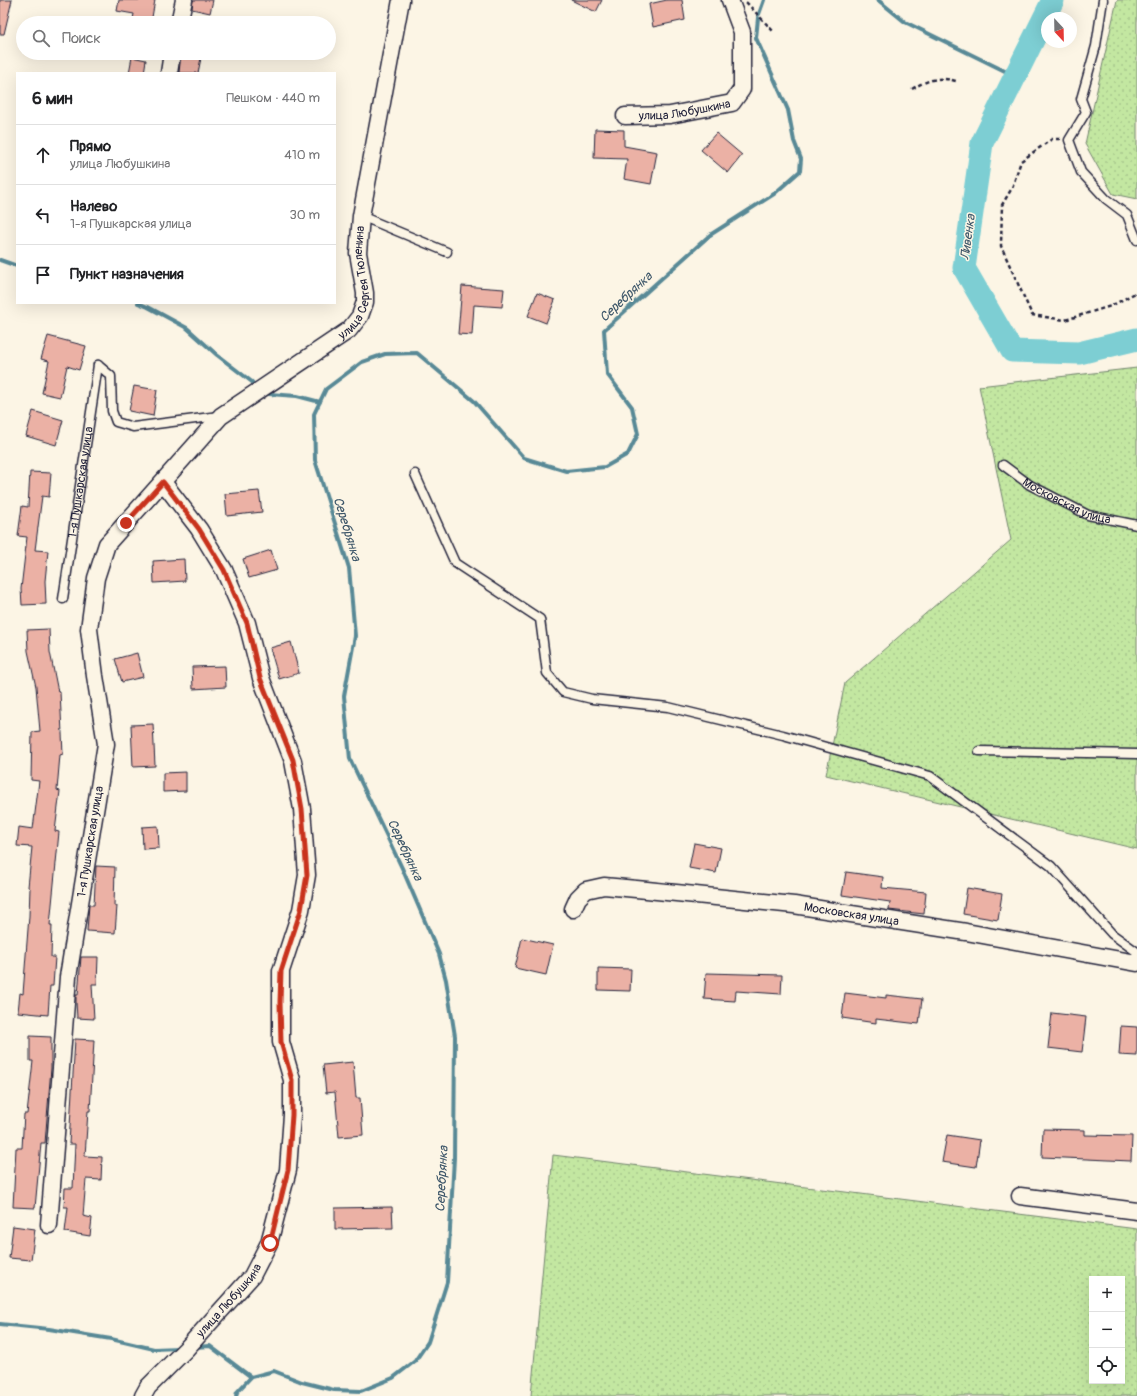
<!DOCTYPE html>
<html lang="ru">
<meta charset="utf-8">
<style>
body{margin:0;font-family:Pangolin,sans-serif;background:#f6f6f6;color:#202124}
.controls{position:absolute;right:12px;bottom:12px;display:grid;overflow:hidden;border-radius:0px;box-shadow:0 4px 16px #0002}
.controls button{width:36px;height:36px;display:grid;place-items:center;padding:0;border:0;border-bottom:1px solid #e0e0e0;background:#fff;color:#202124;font:20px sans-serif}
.compass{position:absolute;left:1041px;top:12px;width:36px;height:36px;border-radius:50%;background:#fff;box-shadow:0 4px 16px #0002;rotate:158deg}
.stop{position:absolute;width:12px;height:12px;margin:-9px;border:3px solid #c8321e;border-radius:50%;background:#fff}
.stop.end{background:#c8321e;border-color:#fff;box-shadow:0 1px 4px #0008}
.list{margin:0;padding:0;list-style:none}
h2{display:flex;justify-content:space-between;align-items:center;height:52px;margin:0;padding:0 16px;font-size:17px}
h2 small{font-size:13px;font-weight:400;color:#757577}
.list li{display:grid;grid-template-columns:26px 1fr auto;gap:12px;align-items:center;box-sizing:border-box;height:60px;padding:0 16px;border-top:1px solid #e0e0e0}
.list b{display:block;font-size:15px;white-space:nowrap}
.list p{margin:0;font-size:13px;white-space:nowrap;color:#757577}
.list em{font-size:13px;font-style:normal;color:#757577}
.icon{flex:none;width:22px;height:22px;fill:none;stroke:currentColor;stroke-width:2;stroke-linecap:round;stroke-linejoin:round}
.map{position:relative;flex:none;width:1137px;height:1396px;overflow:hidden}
.search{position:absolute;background:#fff;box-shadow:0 4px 16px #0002;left:16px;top:16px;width:320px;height:44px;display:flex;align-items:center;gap:10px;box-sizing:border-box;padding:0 14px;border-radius:22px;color:#757577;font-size:15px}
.panel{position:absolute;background:#fff;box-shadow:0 4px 16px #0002;left:16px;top:72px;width:320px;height:232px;border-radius:0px}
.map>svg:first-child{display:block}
.garden{fill:url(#garden-dots);stroke:#72846e;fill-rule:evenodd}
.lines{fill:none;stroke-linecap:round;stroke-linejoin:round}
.stream{stroke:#598996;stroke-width:4}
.river{stroke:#7dced3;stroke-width:23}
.building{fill:#ebb1a5;stroke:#22223b}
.service-casing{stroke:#22223b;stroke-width:11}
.minor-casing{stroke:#22223b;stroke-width:19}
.path{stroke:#22223b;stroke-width:2.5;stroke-dasharray:4 3;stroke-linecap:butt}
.service{stroke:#fcf5e5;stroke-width:8}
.minor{stroke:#fcf5e5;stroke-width:16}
.route{stroke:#c8321e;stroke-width:5}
.labels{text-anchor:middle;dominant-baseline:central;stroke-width:3;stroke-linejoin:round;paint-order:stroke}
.street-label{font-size:12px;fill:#22223b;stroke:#fcf5e5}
.water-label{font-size:13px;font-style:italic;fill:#3d5669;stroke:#fcf5e5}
</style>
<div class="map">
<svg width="1137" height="1396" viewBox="0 0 1137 1396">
<defs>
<pattern id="garden-dots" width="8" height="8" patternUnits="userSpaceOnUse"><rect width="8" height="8" fill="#c3e7a1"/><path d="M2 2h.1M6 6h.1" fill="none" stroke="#a7c68c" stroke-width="1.8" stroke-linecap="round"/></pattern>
</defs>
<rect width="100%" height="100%" fill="#fcf5e5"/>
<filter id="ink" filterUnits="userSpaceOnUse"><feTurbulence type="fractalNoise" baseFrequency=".025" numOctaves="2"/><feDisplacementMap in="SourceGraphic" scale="8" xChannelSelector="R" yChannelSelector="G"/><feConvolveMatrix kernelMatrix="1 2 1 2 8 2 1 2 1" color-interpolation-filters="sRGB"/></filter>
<g filter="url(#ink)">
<path class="garden" d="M 1117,0 L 1137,0 L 1137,199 L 1113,194 L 1085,144 Z
M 1137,368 L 1137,849 L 826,775 L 845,683 L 1011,540 L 979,386 Z
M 553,1155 L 1137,1229 L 1137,1396 L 531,1396 ZM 1092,1279 L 1122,1279 L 1122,1381 L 1092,1381 Z"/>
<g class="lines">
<path class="stream" d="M 878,0 L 905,22 L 1015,76
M 759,14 L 764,0
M 0,260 L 17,266
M 138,303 L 148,307 L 187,328 L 217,355 L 252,382
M 269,394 L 297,396 L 320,402
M 0,1324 L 49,1329 L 111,1339 L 154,1349 L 179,1348
M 194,1347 L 210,1346 L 251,1377
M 236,1396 L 237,1392 L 251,1377 L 274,1371 L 302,1382 L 334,1390 L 361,1391 L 393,1378 L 415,1361 L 428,1342 L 447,1282 L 454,1158 L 455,1036 L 446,980 L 439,954 L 402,868 L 350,759 L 344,696 L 355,636 L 349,568 L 315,460 L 314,414 L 326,389 L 362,362 L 385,354 L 417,353 L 474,401 L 524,458 L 566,471 L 605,467 L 628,454 L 638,434 L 632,407 L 607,374 L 604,330 L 710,235 L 774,194 L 800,171 L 801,159 L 794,141 L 788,110 L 756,38 L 758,18"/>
<path class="river" d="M 1053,0 L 982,143 L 964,268 L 1012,351 L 1079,353 L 1137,339"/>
</g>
<path class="building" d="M 0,0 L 12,0 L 4,34 L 0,34 Z
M 119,0 L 155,0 L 151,23 L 132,23 L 134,14 L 117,11 Z
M 193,0 L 213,0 L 210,13 L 192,9 Z
M 571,0 L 602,0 L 596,12 Z
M 667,0 L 682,0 L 685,20 L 653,27 L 649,4 Z
M 181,53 L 202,53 L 198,73 L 179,73 Z
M 132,57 L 146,60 L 144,73 L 129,73 Z
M 595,129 L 624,130 L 624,146 L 657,152 L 651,184 L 624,179 L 627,159 L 594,158 Z
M 716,133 L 742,155 L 728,173 L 701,150 Z
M 462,286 L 504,289 L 502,307 L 474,305 L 472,335 L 458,334 Z
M 537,293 L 555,300 L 546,323 L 528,316 Z
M 48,336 L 86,346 L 79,370 L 67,366 L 60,397 L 42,393 L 49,361 L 41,359 Z
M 134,386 L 157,390 L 153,416 L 129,411 Z
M 33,411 L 63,420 L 56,445 L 26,436 Z
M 30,472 L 51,473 L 49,497 L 42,496 L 35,550 L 48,551 L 45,581 L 46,604 L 22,605 L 21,589 L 27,537 L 18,536 L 22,506 L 28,507 Z
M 259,491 L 262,512 L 227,516 L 225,494 Z
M 271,550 L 277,570 L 249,578 L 243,559 Z
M 184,559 L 185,581 L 154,583 L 153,561 Z
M 49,629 L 50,652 L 58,692 L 60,692 L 63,754 L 60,755 L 57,790 L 60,791 L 55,831 L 59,832 L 50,925 L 52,925 L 51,957 L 55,957 L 53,986 L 50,986 L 48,1015 L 18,1012 L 20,993 L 23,994 L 29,916 L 30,888 L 28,887 L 32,847 L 17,846 L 19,827 L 33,829 L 39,781 L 31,780 L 32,732 L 40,731 L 36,687 L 28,651 L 27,630 Z
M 291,642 L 299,673 L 279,679 L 270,648 Z
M 137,653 L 143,677 L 122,682 L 115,659 Z
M 225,666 L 226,687 L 193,689 L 192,667 Z
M 153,724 L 155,766 L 133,767 L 131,725 Z
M 186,772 L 186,791 L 163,792 L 163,773 Z
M 158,826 L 159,848 L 143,849 L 142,827 Z
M 694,843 L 721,848 L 716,873 L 689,868 Z
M 96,866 L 115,867 L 114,906 L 117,906 L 115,933 L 87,931 L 89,905 L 94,905 Z
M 846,872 L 883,877 L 882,888 L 926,892 L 924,914 L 889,910 L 890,902 L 842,895 Z
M 967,888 L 1002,894 L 998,920 L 963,914 Z
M 522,938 L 553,945 L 546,975 L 515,968 Z
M 81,957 L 98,957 L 97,984 L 92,984 L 94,1019 L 77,1018 L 76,1002 L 76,995 L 78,995 Z
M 598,968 L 631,969 L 630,991 L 598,990 Z
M 706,973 L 782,975 L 781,994 L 736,991 L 735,1001 L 704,999 Z
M 845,993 L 886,998 L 886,995 L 922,999 L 919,1024 L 876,1019 L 876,1023 L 842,1018 Z
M 1052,1013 L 1086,1017 L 1082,1052 L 1048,1048 Z
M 1121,1026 L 1137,1027 L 1137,1056 L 1119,1055 Z
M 30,1036 L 51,1037 L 51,1068 L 45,1143 L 41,1143 L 35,1208 L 13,1207 L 16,1148 L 22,1148 L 24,1114 L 27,1114 L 33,1061 L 30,1061 Z
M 75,1039 L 94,1040 L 90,1111 L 88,1111 L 85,1156 L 102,1157 L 101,1180 L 86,1179 L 83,1216 L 92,1218 L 90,1236 L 65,1232 L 68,1207 L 64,1207 L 65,1188 L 73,1188 L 75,1144 L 69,1144 Z
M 353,1062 L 356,1098 L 360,1098 L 363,1135 L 339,1137 L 335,1092 L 326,1093 L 323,1065 Z
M 1043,1129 L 1085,1130 L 1085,1135 L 1132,1136 L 1131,1161 L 1042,1157 Z
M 947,1135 L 980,1140 L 976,1167 L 942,1162 Z
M 392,1207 L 393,1228 L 335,1229 L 335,1208 Z
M 13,1226 L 35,1229 L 31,1260 L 9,1258 Z"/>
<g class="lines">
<g class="service-casing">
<g id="service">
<path d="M 1103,0 L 1096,46 L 1081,99 L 1086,112 L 1069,140 L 1081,172 L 1106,199 L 1127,215 L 1137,240"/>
<path d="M 361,216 L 447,252"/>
<path d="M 98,365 L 111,376 L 112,411 L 116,422 L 133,427 L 219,416"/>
<path id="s1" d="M 1003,465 L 1030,485 L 1088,515 L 1137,525"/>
<path d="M 415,474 L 455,563 L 540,619 L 547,673 L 563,692 L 592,699 L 668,707 L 783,735 L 930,776 L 1051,866 L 1112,934 L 1137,952"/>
<path id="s2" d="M 63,599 L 98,365"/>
<path d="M 979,751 L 1137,754"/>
</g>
</g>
<g class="minor-casing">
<g id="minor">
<path d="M 179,23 L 184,0"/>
<path d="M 169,73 L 172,53"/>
<path id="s3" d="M 625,116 L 670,115 L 732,103 L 742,89 L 742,32 L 730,0"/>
<path id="s4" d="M 573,909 L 578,898 L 586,890 L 604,886 L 647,890 L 794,905 L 966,932 L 1137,963"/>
<path d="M 1020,1196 L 1137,1211"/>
<path id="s5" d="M 49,1225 L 68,977 L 106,744 L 95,676 L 89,629 L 96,578 L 107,544 L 221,416 L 349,330 L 360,316 L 365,302 L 365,293 L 358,253 L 361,216 L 401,0"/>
<path id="s6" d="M 143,1396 L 148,1387 L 187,1348 L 252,1276 L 269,1243 L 288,1170 L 292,1115 L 292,1080 L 281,1042 L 281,971 L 301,910 L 307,875 L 302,809 L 293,761 L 261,678 L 247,623 L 224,570 L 199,529 L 163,482"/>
</g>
</g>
<path class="path" d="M 746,2 L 773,31
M 912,89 C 927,80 939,76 956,81
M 1060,139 L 1052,139 L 1021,161 L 1012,188 L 1002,205 L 1001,246 L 1032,315 L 1065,320 L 1111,306 L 1137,292"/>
<use href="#service" class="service"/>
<use href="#minor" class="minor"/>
</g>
</g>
<g class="lines" filter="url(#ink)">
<path class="route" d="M 126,523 L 163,482 L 199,529 L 224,570 L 247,623 L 260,678 L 293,760 L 302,809 L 307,875 L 301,910 L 281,971 L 280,1002 L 281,1042 L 292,1080 L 292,1115 L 288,1170 L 270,1243"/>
</g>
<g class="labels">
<g class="street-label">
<text stroke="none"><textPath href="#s3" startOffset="60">улица Любушкина</textPath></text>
<text stroke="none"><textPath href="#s5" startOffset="1063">улица Сергея Тюленина</textPath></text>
<text stroke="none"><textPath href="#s2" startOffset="118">1-я Пушкарская улица</textPath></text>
<text stroke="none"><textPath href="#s1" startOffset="74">Московская улица</textPath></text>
<text stroke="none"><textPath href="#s5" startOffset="386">1-я Пушкарская улица</textPath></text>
<text stroke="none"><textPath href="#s4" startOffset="291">Московская улица</textPath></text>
<text stroke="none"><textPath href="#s6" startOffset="129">улица Любушкина</textPath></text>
</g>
<g class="water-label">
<text transform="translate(968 237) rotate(-82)">Ливенка</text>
<text transform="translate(626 297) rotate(-43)">Серебрянка</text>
<text transform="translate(347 529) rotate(73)">Серебрянка</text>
<text transform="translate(405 850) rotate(65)">Серебрянка</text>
<text transform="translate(442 1179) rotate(-87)">Серебрянка</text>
</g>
</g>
</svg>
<div class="controls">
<button>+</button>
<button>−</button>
<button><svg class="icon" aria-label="locate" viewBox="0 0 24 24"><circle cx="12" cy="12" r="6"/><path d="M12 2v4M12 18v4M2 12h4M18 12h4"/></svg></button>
</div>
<svg class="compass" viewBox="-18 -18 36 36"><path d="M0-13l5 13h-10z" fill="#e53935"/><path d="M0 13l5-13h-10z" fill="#757577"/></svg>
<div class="stop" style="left:270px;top:1243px"></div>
<div class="stop end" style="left:126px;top:523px"></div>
<div class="search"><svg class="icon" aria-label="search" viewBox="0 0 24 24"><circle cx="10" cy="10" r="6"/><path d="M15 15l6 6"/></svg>Поиск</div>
<section class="panel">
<h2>6 мин<small>Пешком · 440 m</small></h2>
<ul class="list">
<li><svg class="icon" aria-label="ahead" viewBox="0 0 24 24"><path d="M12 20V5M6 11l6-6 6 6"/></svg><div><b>Прямо</b><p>улица Любушкина</p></div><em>410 m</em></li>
<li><svg class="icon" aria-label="left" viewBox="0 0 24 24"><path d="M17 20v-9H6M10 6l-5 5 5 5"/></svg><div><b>Налево</b><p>1-я Пушкарская улица</p></div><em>30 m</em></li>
<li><svg class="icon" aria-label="arrive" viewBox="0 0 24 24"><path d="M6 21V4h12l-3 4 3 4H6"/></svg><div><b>Пункт назначения</b></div></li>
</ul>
</section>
</div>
